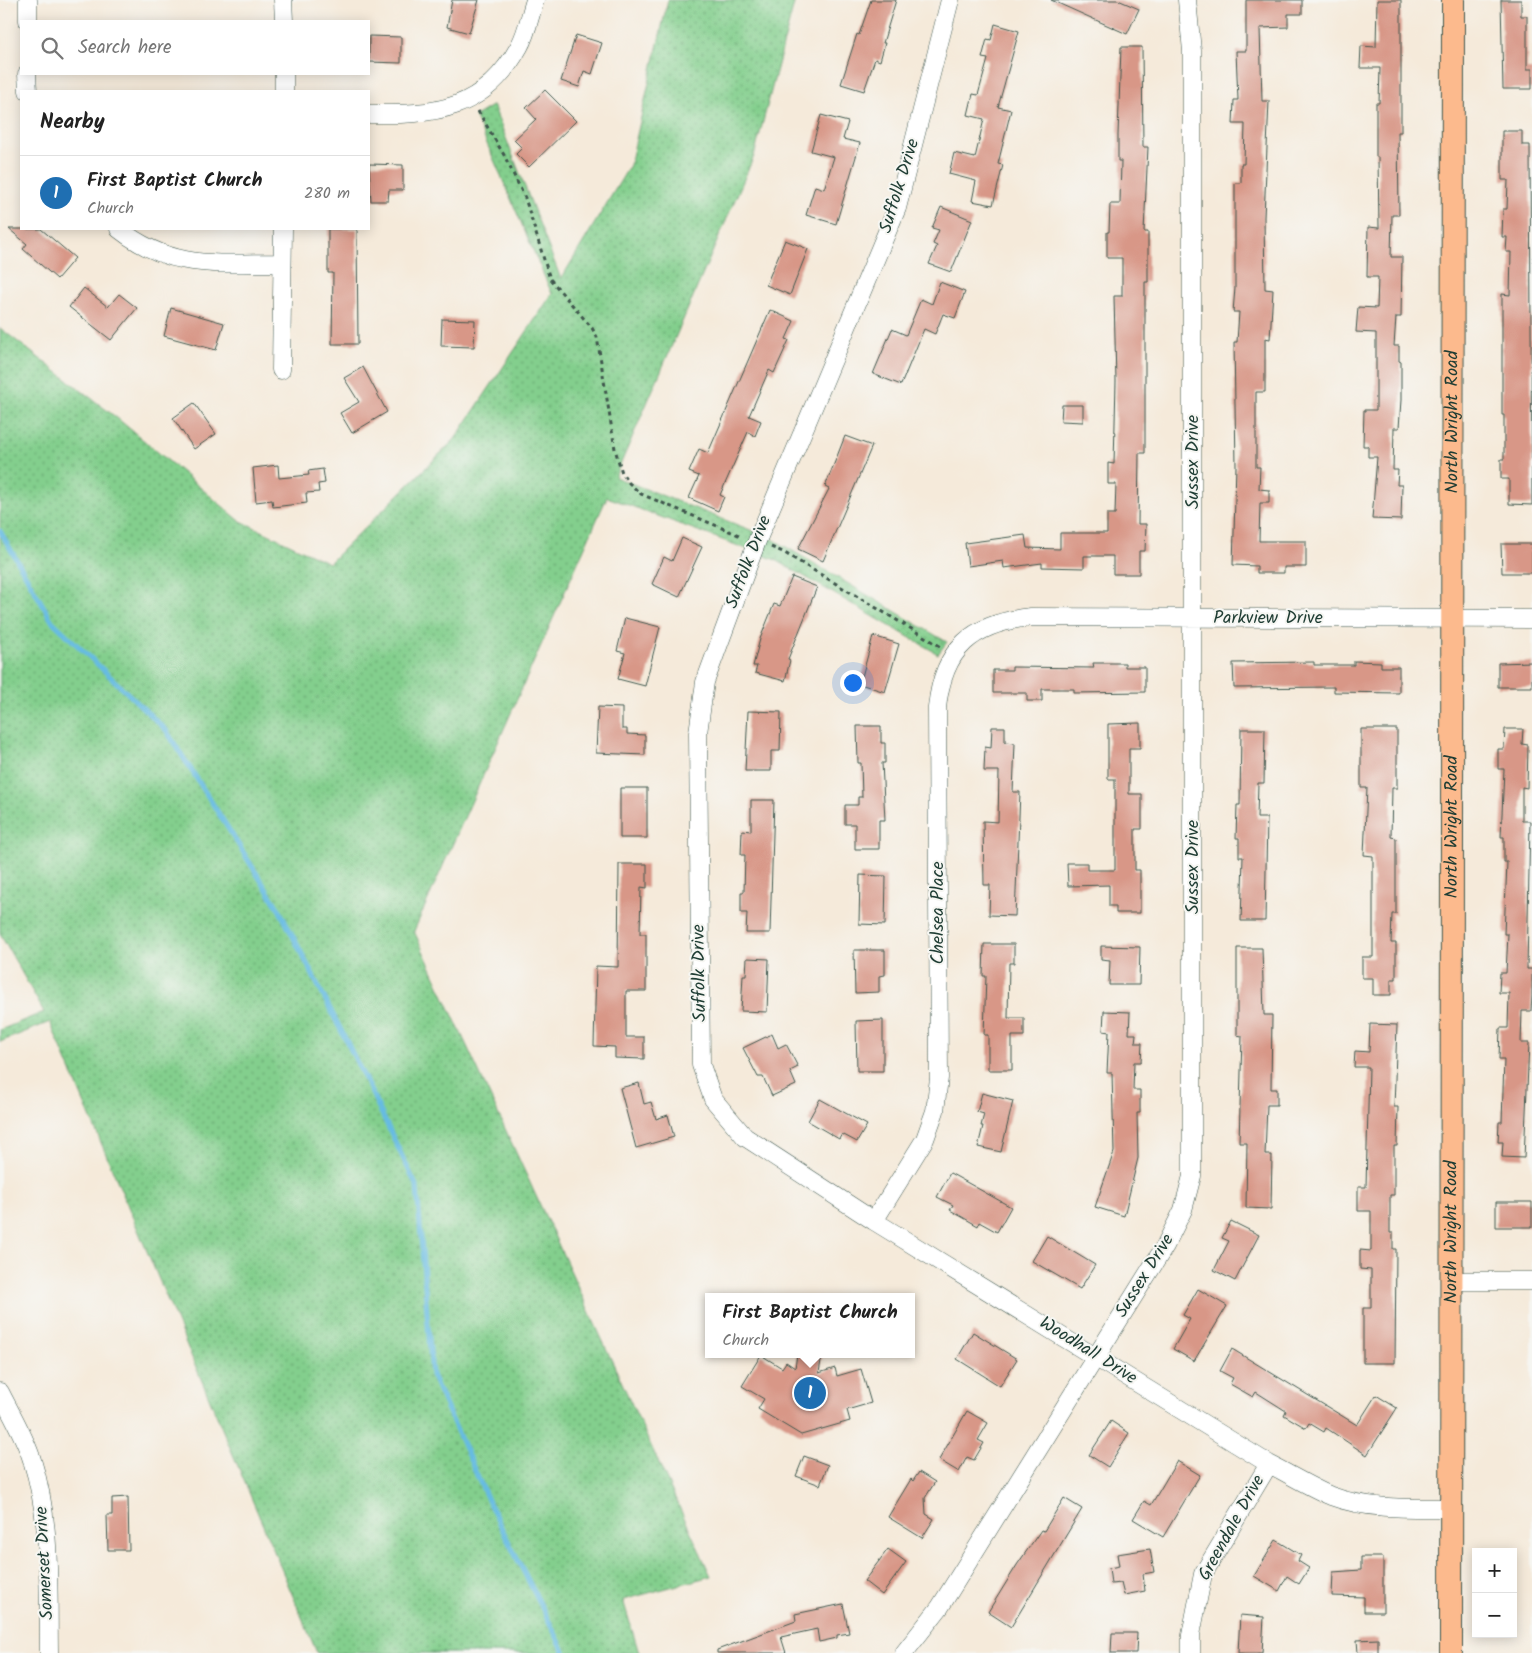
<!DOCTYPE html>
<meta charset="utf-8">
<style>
body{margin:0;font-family:Kalam,sans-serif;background:#f6f6f6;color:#222}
.controls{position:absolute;right:15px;bottom:15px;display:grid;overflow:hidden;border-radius:0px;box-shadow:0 2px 12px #0003}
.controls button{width:45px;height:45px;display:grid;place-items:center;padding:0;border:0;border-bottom:1px solid #e0e0e0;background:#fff;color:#222;font:25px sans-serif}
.you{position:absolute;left:852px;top:682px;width:18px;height:18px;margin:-12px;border:4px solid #fff;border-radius:50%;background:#1a73e8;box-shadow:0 0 0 8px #1a73e833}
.badge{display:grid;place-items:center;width:32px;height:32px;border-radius:50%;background:#1f6fb2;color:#fff;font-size:16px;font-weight:700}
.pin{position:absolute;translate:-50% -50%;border:2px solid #fff;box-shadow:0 1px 5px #0006}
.popup{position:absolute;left:705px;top:1293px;width:210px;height:65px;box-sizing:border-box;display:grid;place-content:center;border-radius:0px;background:#fff;filter:drop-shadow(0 1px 4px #0005);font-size:16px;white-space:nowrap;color:#767676}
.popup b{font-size:19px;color:#222}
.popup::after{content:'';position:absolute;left:50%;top:100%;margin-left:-10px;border:10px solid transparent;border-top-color:#fff}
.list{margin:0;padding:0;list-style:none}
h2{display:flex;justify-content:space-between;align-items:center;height:65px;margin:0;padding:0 20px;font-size:21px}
h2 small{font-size:16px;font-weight:400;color:#767676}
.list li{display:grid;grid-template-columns:32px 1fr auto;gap:15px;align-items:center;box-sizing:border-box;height:75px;padding:0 20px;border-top:1px solid #e0e0e0}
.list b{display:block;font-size:19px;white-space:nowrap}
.list p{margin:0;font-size:16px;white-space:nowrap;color:#767676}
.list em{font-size:16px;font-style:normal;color:#767676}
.icon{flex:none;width:28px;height:28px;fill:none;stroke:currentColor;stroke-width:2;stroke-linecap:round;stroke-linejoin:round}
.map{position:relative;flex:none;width:1532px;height:1653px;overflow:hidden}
.search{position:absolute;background:#fff;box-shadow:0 2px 12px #0003;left:20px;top:20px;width:350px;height:55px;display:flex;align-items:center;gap:12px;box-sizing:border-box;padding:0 18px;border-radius:0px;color:#767676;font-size:19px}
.panel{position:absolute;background:#fff;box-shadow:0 2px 12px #0003;left:20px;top:90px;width:350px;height:140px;border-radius:0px}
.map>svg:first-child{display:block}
.grass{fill:url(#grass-dots);stroke:#518660}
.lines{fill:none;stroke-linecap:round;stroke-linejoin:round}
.stream{stroke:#66bbe2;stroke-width:5}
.building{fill:#d89787}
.minor-casing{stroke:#3f574d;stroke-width:19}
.major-casing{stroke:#3f574d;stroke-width:24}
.path{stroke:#3f574d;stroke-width:3;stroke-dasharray:4 4;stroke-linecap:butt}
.minor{stroke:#fff;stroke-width:18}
.major{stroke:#fcba8d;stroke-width:22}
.labels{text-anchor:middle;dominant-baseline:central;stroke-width:4;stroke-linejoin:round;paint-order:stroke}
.street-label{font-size:18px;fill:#1f3d34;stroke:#f6f6f2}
</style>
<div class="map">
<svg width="1532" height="1653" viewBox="0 0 1532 1653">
<defs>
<pattern id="grass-dots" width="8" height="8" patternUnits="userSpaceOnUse" patternTransform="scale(1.25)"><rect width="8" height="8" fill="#83cf8d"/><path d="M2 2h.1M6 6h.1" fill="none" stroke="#6ba974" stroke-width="1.8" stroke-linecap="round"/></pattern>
</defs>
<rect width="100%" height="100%" fill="#f6f6f2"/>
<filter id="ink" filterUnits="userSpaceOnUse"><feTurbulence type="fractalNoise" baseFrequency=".02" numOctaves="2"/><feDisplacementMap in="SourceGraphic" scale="10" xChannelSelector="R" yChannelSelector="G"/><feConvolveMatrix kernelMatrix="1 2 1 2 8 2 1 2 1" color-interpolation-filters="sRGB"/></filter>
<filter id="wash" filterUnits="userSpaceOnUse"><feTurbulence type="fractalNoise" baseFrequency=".0096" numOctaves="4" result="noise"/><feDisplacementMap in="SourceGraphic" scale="20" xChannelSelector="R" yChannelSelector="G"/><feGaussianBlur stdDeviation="1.12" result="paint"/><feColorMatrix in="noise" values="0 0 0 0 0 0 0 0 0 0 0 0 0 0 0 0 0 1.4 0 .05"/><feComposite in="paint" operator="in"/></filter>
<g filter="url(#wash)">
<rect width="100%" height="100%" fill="#f5eada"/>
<path class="grass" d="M 668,0 L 795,0 L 754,156 L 615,477 L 771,538 L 947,642 L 938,654 L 776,560 L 607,497 L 414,931 L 711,1576 L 623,1600 L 639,1653 L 317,1653 L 50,1022 L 0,1042 L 0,1030 L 44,1012 L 0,934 L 0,328 L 117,418 L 239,520 L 329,563 L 455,439 L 552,294 L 475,116 L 493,105 L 561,279 L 630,165 Z"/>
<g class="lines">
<path class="stream" d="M 0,531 L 52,621 L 166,730 L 279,909 L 348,1044 L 417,1187 L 432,1375 L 492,1509 L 565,1653"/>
</g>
<g id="blocks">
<path class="building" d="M 452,0 L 479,0 L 469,33 L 447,27 Z
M 871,0 L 896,0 L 883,43 L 885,43 L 880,61 L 875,59 L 864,91 L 841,84 L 857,34 L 859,35 Z
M 1051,0 L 1118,0 L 1139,9 L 1127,34 Z
M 1246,0 L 1302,0 L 1302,14 L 1288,14 L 1288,27 L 1260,28 L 1262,101 L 1269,101 L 1264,217 L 1265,289 L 1273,290 L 1270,339 L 1265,338 L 1265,392 L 1256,392 L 1256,467 L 1260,467 L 1259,489 L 1269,490 L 1269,503 L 1260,503 L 1259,541 L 1306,541 L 1306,567 L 1284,567 L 1284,573 L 1257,573 L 1257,566 L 1233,565 L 1236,466 L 1234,342 L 1237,342 L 1239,312 L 1233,312 L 1235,288 L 1235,183 L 1241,183 L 1241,164 L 1244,164 L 1245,124 L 1233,124 L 1234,100 L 1238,100 L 1236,51 L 1246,51 Z
M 1377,0 L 1401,0 L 1401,132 L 1398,132 L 1399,215 L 1392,215 L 1391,257 L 1402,257 L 1401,317 L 1396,317 L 1394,346 L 1399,346 L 1399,361 L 1401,362 L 1401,400 L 1399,428 L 1394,428 L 1393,470 L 1398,470 L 1397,485 L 1402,485 L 1401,520 L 1372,519 L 1377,457 L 1368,457 L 1368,446 L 1363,446 L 1364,410 L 1376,410 L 1376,333 L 1356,332 L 1358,307 L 1377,308 L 1378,277 L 1367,277 L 1368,227 L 1379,228 L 1378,157 L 1376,157 L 1376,103 L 1379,103 L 1380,68 L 1360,68 L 1361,46 L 1376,47 Z
M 1501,0 L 1521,0 L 1521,16 L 1527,16 L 1527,69 L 1532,69 L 1532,89 L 1503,89 Z
M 995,24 L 1019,31 L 998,107 L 1011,110 L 998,164 L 1003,165 L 993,205 L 972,201 L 976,181 L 949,174 L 954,153 L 975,158 L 984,119 L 968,115 L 973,94 L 978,95 L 988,59 L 982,58 L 987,39 L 991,40 Z
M 576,35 L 602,43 L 592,74 L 584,71 L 579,87 L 561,81 Z
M 369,36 L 401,37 L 401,63 L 369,62 Z
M 1121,47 L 1142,47 L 1143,147 L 1148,147 L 1144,232 L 1148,232 L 1148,282 L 1145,282 L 1145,453 L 1139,453 L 1138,524 L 1146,524 L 1145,551 L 1139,551 L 1139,574 L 1113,574 L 1113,556 L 1084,556 L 1084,568 L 1042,567 L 1042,563 L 1004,568 L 1003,561 L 968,566 L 965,543 L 1025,535 L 1027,548 L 1060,549 L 1060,533 L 1107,533 L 1107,514 L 1115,514 L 1116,484 L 1108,484 L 1108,463 L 1114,464 L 1116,381 L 1114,296 L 1122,296 L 1122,258 L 1107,258 L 1107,232 L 1109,232 L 1110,204 L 1120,204 L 1121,161 L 1118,161 L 1118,135 Z
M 545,90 L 576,121 L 529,167 L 516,154 L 522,148 L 514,140 L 536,119 L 526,108 Z
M 821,115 L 848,122 L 843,139 L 860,143 L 836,224 L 806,215 L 815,186 L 824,189 L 834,157 L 811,151 Z
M 1502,131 L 1522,131 L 1522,145 L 1530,145 L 1532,505 L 1509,504 L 1509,479 L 1501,479 L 1501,459 L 1504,459 L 1504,415 L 1502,415 L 1502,294 L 1510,295 L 1511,252 L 1506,252 L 1507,237 L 1502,237 L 1503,209 L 1507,209 L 1508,180 L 1502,180 Z
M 369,164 L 403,165 L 403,190 L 389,190 L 388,201 L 371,201 Z
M 941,207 L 972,220 L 951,272 L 929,264 L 937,246 L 933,244 L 939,230 L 932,228 Z
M 9,229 L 41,229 L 75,258 L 57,279 L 23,249 L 27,244 Z
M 328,229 L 357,229 L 358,344 L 332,344 L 333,273 L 328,273 Z
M 785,240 L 808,249 L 790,295 L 766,285 Z
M 940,282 L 965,292 L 955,318 L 943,314 L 935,334 L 924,329 L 901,385 L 873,374 L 892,329 L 906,335 L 921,299 L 932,304 Z
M 84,288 L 108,307 L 119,294 L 137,308 L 111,340 L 69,307 Z
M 171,308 L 224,323 L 216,350 L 164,336 Z
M 770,310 L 794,321 L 786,339 L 789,340 L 774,373 L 769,370 L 749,416 L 761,421 L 755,436 L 748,432 L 720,495 L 724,497 L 718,511 L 689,498 L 699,476 L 689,472 L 699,449 L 708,453 Z
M 442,319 L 475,320 L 474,347 L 441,346 Z
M 363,367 L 387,412 L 352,433 L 340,413 L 359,402 L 344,378 Z
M 194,403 L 216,434 L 194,449 L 173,418 Z
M 1062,405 L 1083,405 L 1083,422 L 1061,421 Z
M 845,436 L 872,446 L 823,561 L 798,549 L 829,489 L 825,487 Z
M 278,465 L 279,478 L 309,475 L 308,471 L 323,469 L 325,483 L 318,484 L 319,492 L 306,493 L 307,503 L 273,507 L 272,500 L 256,502 L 253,468 Z
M 682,538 L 702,547 L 679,597 L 652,584 L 664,557 L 672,561 Z
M 1501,544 L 1532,544 L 1532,573 L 1502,573 Z
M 792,577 L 817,587 L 788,659 L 790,660 L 785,681 L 755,673 L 757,666 L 753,666 L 760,639 L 774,604 L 780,606 Z
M 625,618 L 660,627 L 645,686 L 618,679 L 625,653 L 617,651 Z
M 873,636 L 899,644 L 885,692 L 860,684 Z
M 1354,661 L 1381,662 L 1381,667 L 1399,667 L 1399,693 L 1334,692 L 1334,687 L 1234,688 L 1233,663 L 1314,662 L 1314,665 L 1354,665 Z
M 1532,662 L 1532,687 L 1498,687 L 1498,663 Z
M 1093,663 L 1125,663 L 1125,667 L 1145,667 L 1145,692 L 1074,693 L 1074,689 L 1042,689 L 1042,701 L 1027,701 L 1027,693 L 993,693 L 993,670 L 1012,670 L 1012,667 L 1094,668 Z
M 598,707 L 622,708 L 622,729 L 627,729 L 627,734 L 645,735 L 645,755 L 596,753 Z
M 748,711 L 781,712 L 780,751 L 771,751 L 771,771 L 745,771 Z
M 1140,723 L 1140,748 L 1129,748 L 1129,794 L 1142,794 L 1142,829 L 1135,829 L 1135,870 L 1140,870 L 1140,913 L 1116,913 L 1116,906 L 1109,906 L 1109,885 L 1068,886 L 1067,863 L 1087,863 L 1087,870 L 1115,870 L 1115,779 L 1108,779 L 1108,724 Z
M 857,726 L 881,726 L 881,743 L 885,743 L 885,763 L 882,763 L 885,820 L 879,820 L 879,849 L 855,849 L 855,824 L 845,824 L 845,805 L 858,805 L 858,797 L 862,797 L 861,763 L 858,763 Z
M 992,727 L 1005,727 L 1005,742 L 1015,743 L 1013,792 L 1020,792 L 1015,916 L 989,915 L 990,885 L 984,885 L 983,821 L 998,822 L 999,771 L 984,771 L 985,747 L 991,748 Z
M 1241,729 L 1265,729 L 1264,783 L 1258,783 L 1257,818 L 1267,818 L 1265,921 L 1241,921 L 1243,857 L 1239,857 L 1239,838 L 1236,838 L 1237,805 L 1240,805 Z
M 1361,729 L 1397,729 L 1397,788 L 1392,788 L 1391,837 L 1396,838 L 1396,914 L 1392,914 L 1391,943 L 1396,943 L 1396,979 L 1391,979 L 1391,995 L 1373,995 L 1373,978 L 1362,978 L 1362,957 L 1373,957 L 1373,856 L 1364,855 L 1367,788 L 1361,788 Z
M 1505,729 L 1523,729 L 1522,744 L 1528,745 L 1527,788 L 1522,787 L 1522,821 L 1530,821 L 1527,969 L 1532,969 L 1532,996 L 1531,1011 L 1522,1011 L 1521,1043 L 1529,1043 L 1524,1158 L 1502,1157 L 1503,1142 L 1498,1142 L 1499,1122 L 1502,1122 L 1504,1059 L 1499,1059 L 1500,1028 L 1508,1028 L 1509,993 L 1499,993 L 1500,973 L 1506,973 L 1508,934 L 1504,934 L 1507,862 L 1504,862 L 1504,837 L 1501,837 L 1504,769 L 1498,769 L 1498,749 L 1504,749 Z
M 620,788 L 647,788 L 647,838 L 620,838 Z
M 751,800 L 774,800 L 770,933 L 746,933 L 747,913 L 741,913 L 741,892 L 744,892 L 745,855 L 741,855 L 742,830 L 751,831 Z
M 619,864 L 647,864 L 647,888 L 641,887 L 640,934 L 646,934 L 646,991 L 626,991 L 626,1037 L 644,1037 L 644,1059 L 615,1058 L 615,1047 L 594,1046 L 596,966 L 618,967 Z
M 860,875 L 886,876 L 885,925 L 859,924 Z
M 984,944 L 1014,944 L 1014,963 L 1009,963 L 1008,1018 L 1024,1018 L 1024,1036 L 1012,1036 L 1012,1070 L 988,1070 L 988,1035 L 984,1035 L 986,976 L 983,976 Z
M 1101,946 L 1140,947 L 1139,985 L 1109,985 L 1110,960 L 1101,959 Z
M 1237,948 L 1262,948 L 1264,1015 L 1272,1015 L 1271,1089 L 1277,1089 L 1277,1105 L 1267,1105 L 1265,1155 L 1272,1155 L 1271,1209 L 1246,1208 L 1247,1143 L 1239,1143 L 1242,1036 L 1237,1035 Z
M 854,950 L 885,950 L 885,975 L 879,976 L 879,992 L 855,993 Z
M 747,958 L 769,959 L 767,1012 L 741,1011 L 743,975 L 746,975 Z
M 1104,1011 L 1130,1012 L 1129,1034 L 1136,1034 L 1135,1043 L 1142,1043 L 1141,1062 L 1134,1062 L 1133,1090 L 1140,1090 L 1140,1113 L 1137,1113 L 1138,1158 L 1124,1216 L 1095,1207 L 1114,1152 L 1112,1073 L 1107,1073 L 1109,1032 L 1103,1031 Z
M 883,1020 L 883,1071 L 857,1071 L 856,1021 Z
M 1370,1024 L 1397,1025 L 1394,1107 L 1398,1107 L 1397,1146 L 1394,1146 L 1394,1195 L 1390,1195 L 1390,1233 L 1393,1233 L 1393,1249 L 1396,1249 L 1395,1363 L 1363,1363 L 1363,1308 L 1371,1308 L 1371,1270 L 1360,1269 L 1360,1250 L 1371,1251 L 1371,1211 L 1358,1211 L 1358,1187 L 1366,1187 L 1369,1067 L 1354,1067 L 1355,1051 L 1369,1052 Z
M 772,1034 L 778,1048 L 786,1044 L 798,1067 L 790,1071 L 796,1085 L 772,1096 L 763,1077 L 758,1077 L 743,1048 Z
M 639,1083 L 644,1104 L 651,1102 L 656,1119 L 668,1115 L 674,1137 L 636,1148 L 620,1088 Z
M 982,1093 L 1013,1101 L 1001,1152 L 978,1147 L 983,1126 L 981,1126 L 984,1114 L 977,1112 Z
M 820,1099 L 867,1125 L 857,1142 L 842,1134 L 839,1139 L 808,1121 Z
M 950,1173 L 1011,1207 L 997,1232 L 979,1222 L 978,1226 L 950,1210 L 953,1205 L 937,1197 Z
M 1496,1202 L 1532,1202 L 1532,1227 L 1496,1227 Z
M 1231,1221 L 1259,1235 L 1235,1281 L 1214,1270 L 1229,1241 L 1222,1238 Z
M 1047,1236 L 1095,1265 L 1080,1289 L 1032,1261 Z
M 1198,1289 L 1227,1306 L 1194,1361 L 1173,1349 L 1190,1319 L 1183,1315 Z
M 973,1332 L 1017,1359 L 1000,1386 L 957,1359 Z
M 1232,1349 L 1357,1425 L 1376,1395 L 1397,1408 L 1367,1455 L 1326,1428 L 1324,1432 L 1309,1423 L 1306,1428 L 1284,1415 L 1286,1411 L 1256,1392 L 1253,1397 L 1230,1384 L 1233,1378 L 1220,1371 Z
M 797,1354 L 822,1354 L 819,1373 L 835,1368 L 837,1376 L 861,1369 L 871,1403 L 847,1410 L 850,1421 L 801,1435 L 758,1409 L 764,1399 L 742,1386 L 761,1355 L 782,1368 L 786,1362 L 795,1368 Z
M 967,1411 L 988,1423 L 978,1440 L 984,1443 L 974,1460 L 967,1457 L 959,1472 L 939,1460 Z
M 1111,1421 L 1129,1433 L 1108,1467 L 1089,1455 Z
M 804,1456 L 828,1465 L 820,1485 L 796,1476 Z
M 1177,1461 L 1200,1475 L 1163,1537 L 1133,1519 L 1144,1501 L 1151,1505 Z
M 919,1472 L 935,1482 L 925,1498 L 926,1514 L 934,1519 L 922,1538 L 888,1517 L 911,1479 L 913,1481 Z
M 128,1497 L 129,1550 L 108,1550 L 107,1515 L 112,1515 L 112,1498 Z
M 1064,1498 L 1082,1509 L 1011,1627 L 988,1612 L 1017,1565 L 1041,1530 L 1044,1531 Z
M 1276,1540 L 1301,1555 L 1298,1561 L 1309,1568 L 1299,1584 L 1287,1576 L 1279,1591 L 1254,1576 Z
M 888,1549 L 906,1562 L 882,1595 L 864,1581 Z
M 1150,1549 L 1154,1572 L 1143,1574 L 1145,1591 L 1124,1595 L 1121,1583 L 1111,1584 L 1109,1568 L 1119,1566 L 1117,1554 Z
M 1361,1557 L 1383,1557 L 1383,1612 L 1364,1612 L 1364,1597 L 1332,1596 L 1333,1572 L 1361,1570 Z
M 843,1604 L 849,1633 L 837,1635 L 837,1638 L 819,1642 L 817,1629 L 781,1637 L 786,1653 L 717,1653 L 717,1650 L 796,1621 L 795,1614 Z
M 1240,1615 L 1264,1617 L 1262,1653 L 1238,1653 Z
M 1112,1633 L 1137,1633 L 1136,1653 L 1111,1653 Z
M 1378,1639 L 1378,1653 L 1358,1653 L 1357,1640 Z"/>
</g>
</g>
<g filter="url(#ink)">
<use href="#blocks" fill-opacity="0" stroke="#3f574d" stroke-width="1"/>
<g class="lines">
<g class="minor-casing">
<path id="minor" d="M 283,0 L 284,21
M 950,0 L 897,208 L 757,541 L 705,682 L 698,733 L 701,1065 L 713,1099 L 745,1137 L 874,1221 L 1269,1464 C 1289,1474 1310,1487 1331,1496 C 1368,1510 1412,1508 1451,1508
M 28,21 L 28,0
M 27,74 L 28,91
M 284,74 L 284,91
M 369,114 C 435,115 484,111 519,47 C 527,33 530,15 535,0
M 119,229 C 172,271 219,263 282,263
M 281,370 L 283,229
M 874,1221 L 925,1139 L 935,1111 L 939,1078 L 937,708 C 943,648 973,623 1031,617 L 1532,619
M 1452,1281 L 1532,1281
M 0,1392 C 11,1414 25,1437 32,1460 C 52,1523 48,1588 49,1653
M 904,1653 L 940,1607 L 1165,1246 L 1183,1210 L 1192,1176 L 1192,51 L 1187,0
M 1191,1653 L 1191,1635 L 1203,1574 L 1269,1464"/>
</g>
<g class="major-casing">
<g id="major">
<path id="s1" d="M 1451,1653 L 1453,0"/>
</g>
</g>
<path class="path" d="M 478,111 L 504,155 L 525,198 L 550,279 L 592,328 L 597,337 L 615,449 L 622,473 L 629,483 L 641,494 L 741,536
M 771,547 L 783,552 L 940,646"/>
<use href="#minor" class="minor"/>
<use href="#major" class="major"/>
</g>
</g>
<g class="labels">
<g class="street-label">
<text transform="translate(900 186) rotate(-73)">Suffolk Drive</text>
<text stroke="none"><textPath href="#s1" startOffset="1231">North Wright Road</textPath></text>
<text transform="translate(1193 462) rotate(-90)">Sussex Drive</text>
<text transform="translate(749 562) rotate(-69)">Suffolk Drive</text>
<text x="1268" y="618">Parkview Drive</text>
<text stroke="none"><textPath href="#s1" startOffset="826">North Wright Road</textPath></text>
<text transform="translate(1193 867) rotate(-90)">Sussex Drive</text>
<text transform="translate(938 913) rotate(-90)">Chelsea Place</text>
<text transform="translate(700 973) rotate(-91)">Suffolk Drive</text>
<text stroke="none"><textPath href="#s1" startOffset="421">North Wright Road</textPath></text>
<text transform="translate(1145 1276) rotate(-58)">Sussex Drive</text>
<text transform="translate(1088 1351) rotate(32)">Woodhall Drive</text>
<text transform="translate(1232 1528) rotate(-61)">Greendale Drive</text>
<text transform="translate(45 1563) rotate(-93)">Somerset Drive</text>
</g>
</g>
</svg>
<div class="controls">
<button>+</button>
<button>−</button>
</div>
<div class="you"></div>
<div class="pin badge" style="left:810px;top:1393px">1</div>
<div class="popup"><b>First Baptist Church</b>Church</div>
<div class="search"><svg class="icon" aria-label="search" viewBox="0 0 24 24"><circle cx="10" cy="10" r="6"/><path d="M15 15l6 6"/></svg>Search here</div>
<section class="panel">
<h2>Nearby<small></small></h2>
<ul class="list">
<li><span class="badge">1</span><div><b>First Baptist Church</b><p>Church</p></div><em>280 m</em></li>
</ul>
</section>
</div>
